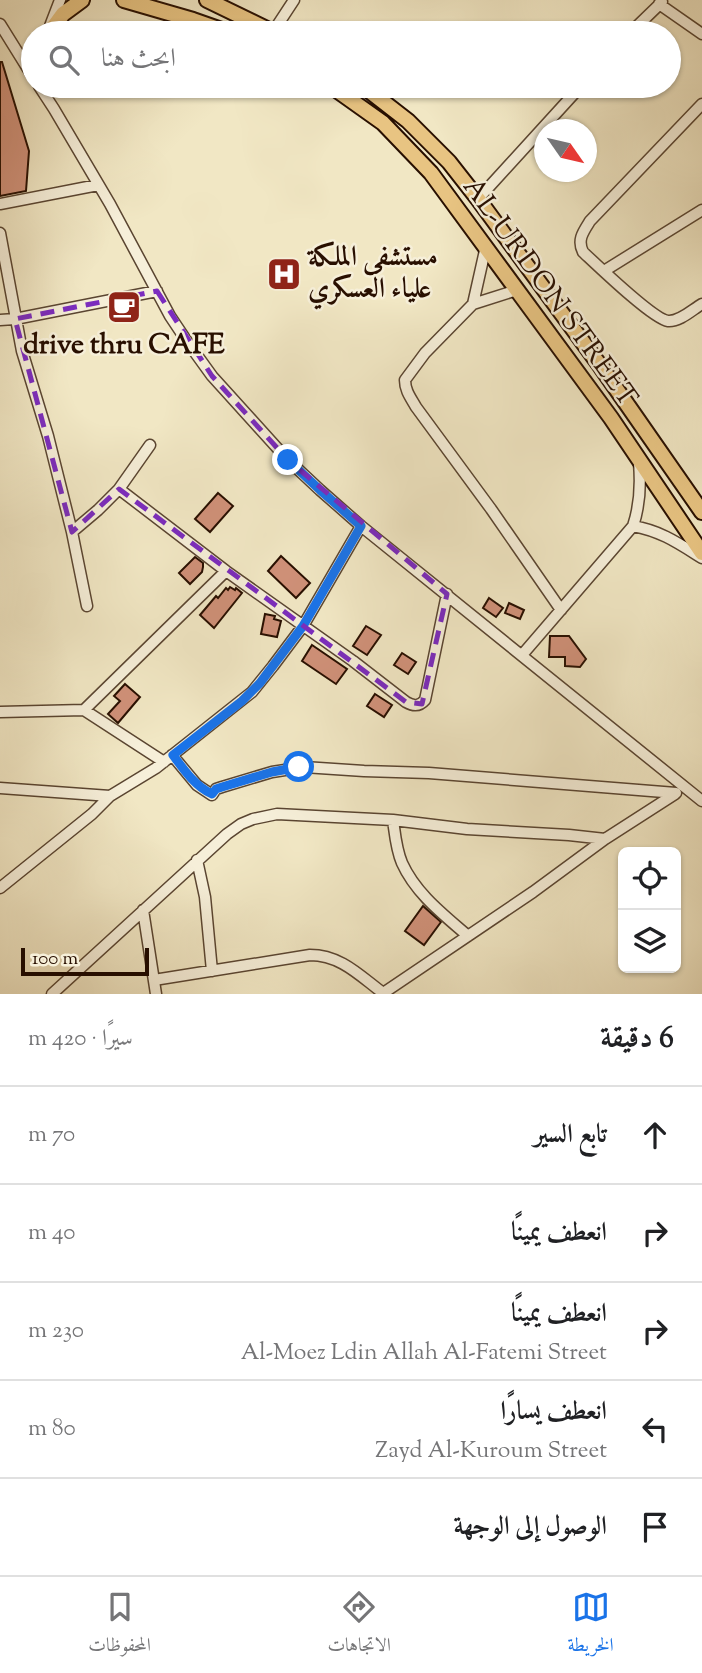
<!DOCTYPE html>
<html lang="ar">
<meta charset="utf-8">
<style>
body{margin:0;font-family:"Sorts Mill Goudy",Amiri,serif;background:#f6f6f6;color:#202124;direction:rtl}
.controls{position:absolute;right:21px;bottom:21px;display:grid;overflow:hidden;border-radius:10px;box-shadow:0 2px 5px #0004}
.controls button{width:63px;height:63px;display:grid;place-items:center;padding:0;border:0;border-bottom:2px solid #e0e0e0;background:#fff;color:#202124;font:35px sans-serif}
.compass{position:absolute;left:534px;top:119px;width:63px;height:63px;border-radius:50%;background:#fff;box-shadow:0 2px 5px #0004;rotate:124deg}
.scale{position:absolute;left:21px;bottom:18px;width:128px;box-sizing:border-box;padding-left:7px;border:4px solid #280f00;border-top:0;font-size:19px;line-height:24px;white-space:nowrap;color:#280f00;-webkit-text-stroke:5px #f6efd9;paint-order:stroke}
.stop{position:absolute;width:21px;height:21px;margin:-16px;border:5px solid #1a73e8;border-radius:50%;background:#fff}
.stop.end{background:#1a73e8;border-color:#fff;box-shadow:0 2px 7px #0008}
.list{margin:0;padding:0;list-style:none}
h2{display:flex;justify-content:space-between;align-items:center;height:91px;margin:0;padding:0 28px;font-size:30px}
h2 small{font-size:23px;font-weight:400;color:#757577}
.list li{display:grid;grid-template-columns:46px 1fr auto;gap:21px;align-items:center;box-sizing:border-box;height:98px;padding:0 28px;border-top:2px solid #e0e0e0}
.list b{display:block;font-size:26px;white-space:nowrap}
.list p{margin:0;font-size:23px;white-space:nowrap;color:#757577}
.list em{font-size:23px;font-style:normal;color:#757577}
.icon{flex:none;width:38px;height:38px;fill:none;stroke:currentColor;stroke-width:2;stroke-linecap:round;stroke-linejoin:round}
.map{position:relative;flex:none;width:702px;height:994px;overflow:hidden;direction:ltr}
.search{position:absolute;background:#fff;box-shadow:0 2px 5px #0004;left:21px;right:21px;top:21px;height:77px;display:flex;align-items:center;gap:18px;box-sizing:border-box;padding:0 24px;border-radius:38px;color:#757577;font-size:26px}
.sheet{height:581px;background:#fff}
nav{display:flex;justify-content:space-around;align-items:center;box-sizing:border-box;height:98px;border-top:2px solid #e0e0e0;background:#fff;font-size:19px;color:#757577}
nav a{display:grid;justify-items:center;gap:4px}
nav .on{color:#1a73e8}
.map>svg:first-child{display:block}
.building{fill:#d09179;stroke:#280f00;stroke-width:2}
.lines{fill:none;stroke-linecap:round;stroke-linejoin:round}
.minor-casing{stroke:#5a4531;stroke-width:13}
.highway-casing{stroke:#280f00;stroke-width:18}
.minor{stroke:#f6efd9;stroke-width:10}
.highway{stroke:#e8c482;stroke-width:14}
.route{stroke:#1a73e8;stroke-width:9}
.marked{fill:none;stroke:#7b2cbf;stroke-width:5;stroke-dasharray:14 9;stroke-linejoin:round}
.labels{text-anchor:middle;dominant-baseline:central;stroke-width:5;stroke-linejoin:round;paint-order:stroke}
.poi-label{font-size:28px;font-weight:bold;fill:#280f00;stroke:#f6efd9;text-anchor:start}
.street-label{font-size:28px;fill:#280f00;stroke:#f6efd9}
</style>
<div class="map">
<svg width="702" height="994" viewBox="0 0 702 994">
<rect width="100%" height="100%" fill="#f1e7c4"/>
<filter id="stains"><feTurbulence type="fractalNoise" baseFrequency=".00286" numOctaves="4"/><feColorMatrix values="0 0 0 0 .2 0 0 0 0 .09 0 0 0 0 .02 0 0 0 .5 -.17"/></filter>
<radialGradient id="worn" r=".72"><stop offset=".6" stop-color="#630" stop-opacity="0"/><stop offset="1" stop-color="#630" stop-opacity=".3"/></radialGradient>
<path class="building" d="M 0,62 L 2,62 L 29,151 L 26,191 L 0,196 Z
M 218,493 L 233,506 L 210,532 L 195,519 Z
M 281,556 L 310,583 L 296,598 L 268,571 Z
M 195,557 L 203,563 L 203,567 L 202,572 L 190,584 L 179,573 Z
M 230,587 L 235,590 L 236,588 L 242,593 L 214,628 L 200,615 L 216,596 L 218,598 L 226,588 L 228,590 Z
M 489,598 L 503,608 L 496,617 L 483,608 Z
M 509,603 L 524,610 L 520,619 L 505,613 Z
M 265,614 L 275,616 L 274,619 L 281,621 L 277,637 L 261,634 Z
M 366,626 L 381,635 L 367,655 L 353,646 Z
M 550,636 L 569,636 L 586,659 L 580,667 L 565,666 L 565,657 L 549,657 Z
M 312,645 L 347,669 L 336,684 L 302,661 Z
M 402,653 L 416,662 L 408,674 L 394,665 Z
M 125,684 L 140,697 L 118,723 L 108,714 L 120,701 L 114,696 Z
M 375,694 L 392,705 L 384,717 L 367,706 Z
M 423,906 L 441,922 L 424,945 L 405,931 Z"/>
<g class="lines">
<g class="minor-casing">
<path id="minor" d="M 659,4 L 702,34
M 0,24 L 33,77
M 50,26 L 60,0
M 273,32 L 294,0
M 630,33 L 662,2
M 39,86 L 54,109 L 110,204 L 170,316 L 186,340 L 212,376 L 288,460 L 320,490 L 361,526 L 702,801
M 702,104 L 590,221 C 583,232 577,240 583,252 C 597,265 653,319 668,321 C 680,322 693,309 702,304
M 478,199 L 581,86
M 0,204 L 98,185
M 0,233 L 22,351 L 48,436 L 72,532 L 87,606
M 604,271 L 702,210
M 517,290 L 473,304 L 425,353 L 405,380 C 405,391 411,398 416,407 L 491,509 L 561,610
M 473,304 L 486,246
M 0,320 L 15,319 L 157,291
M 119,489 L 150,445
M 633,526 C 661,531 678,543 702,558
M 72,532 L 98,510 L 119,489 L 226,571 L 353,661 L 406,702 C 413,706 419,707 425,700 L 447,594
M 522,655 L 633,526 C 640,505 641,485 639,463
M 84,710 L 226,571
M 0,712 L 84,710 L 164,762
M 172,755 L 197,785 L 212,795 L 216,789 L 222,787 L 272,772 L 304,767 L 364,771 L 429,773 L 676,793
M 0,788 L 110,796
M 393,820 C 395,834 396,849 402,863 C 416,894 444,915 468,936
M 197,860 L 205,897 L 212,971
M 0,888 L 92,814 L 110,796 L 156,768 L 252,692 L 273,666 L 303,626 L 361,526
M 143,910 L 156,994
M 154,980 L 310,955 C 341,955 360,976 383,993
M 52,994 L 227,834 L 241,824 L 253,819 L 277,814 L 393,820 L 467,829 L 569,835 L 605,839
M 382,994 L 533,892 L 605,839 L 675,794"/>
</g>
<g class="highway-casing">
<path id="highway" d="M 124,0 L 193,20 L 230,33
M 207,0 L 275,33
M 49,33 L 63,14 L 82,0
M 331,86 L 383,123 L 431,173 L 611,418 L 702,553
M 363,86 L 408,121 L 449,162 L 478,199 L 601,367 L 702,512"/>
</g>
<use href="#minor" class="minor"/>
<use href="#highway" class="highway"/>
</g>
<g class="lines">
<path class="route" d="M 288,460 L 320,490 L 361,526 L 303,626 L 260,683 L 242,701 L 173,755 C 184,770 195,786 212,794 L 216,789 L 222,787 L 272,772 L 299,767"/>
</g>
<path class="marked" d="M 157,291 L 212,376 L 288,460 L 447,594 L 422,704 L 406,702 L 119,489 L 72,532 L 15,319 Z"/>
<defs>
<g id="hospital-square" transform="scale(1.75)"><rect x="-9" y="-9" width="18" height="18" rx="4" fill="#8f2418" stroke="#f6efd9"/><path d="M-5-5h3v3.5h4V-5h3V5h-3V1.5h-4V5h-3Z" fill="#fff"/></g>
<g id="cafe-square" transform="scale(1.75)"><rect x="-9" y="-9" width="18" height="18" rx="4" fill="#8f2418" stroke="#f6efd9"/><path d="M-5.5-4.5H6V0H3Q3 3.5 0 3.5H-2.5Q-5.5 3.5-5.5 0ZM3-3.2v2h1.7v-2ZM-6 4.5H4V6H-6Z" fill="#fff"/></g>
</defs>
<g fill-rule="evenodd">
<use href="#hospital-square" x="284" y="274"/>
<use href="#cafe-square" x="124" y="307"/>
</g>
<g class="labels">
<g class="poi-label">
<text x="308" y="258">مستشفى الملكة<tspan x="308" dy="32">علياء العسكري</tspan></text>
<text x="124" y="346" text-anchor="middle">drive thru CAFE</text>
</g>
<g class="street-label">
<text transform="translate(549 293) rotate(54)">AL-URDON STREET</text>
</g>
</g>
<rect width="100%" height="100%" filter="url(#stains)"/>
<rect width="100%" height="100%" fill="url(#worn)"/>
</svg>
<div class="controls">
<button><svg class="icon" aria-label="locate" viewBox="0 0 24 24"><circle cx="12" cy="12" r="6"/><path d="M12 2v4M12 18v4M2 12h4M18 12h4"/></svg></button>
<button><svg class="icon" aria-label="layers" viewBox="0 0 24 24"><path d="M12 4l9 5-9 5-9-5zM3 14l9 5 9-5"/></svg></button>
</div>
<svg class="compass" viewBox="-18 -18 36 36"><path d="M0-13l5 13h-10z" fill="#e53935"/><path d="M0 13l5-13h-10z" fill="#757577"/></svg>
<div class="scale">100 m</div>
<div class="stop" style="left:299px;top:767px"></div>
<div class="stop end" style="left:288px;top:460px"></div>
<div class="search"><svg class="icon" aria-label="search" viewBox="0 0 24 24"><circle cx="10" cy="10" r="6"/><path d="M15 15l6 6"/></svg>ابحث هنا</div>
</div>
<section class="sheet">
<h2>6 دقيقة<small>سيرًا · 420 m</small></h2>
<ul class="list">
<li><svg class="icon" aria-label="ahead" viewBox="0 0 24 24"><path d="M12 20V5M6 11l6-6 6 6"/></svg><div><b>تابع السير</b></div><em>70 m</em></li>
<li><svg class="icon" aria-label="right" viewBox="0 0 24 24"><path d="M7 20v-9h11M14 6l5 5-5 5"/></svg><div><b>انعطف يمينًا</b></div><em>40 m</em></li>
<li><svg class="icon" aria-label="right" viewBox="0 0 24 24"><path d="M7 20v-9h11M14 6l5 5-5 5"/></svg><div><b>انعطف يمينًا</b><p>Al-Moez Ldin Allah Al-Fatemi Street</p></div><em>230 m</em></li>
<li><svg class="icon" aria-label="left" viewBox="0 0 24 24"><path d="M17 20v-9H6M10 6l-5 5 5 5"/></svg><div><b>انعطف يسارًا</b><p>Zayd Al-Kuroum Street</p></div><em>80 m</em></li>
<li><svg class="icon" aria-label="arrive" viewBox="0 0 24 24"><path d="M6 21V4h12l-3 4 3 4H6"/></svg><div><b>الوصول إلى الوجهة</b></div></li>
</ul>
</section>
<nav>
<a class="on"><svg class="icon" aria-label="map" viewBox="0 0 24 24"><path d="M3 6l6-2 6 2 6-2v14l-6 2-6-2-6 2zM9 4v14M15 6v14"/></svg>الخريطة</a>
<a><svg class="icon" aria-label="directions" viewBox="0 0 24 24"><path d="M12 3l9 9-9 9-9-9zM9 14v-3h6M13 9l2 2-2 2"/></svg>الاتجاهات</a>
<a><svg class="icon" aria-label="saved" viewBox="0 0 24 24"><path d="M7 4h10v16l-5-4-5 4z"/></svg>المحفوظات</a>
</nav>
